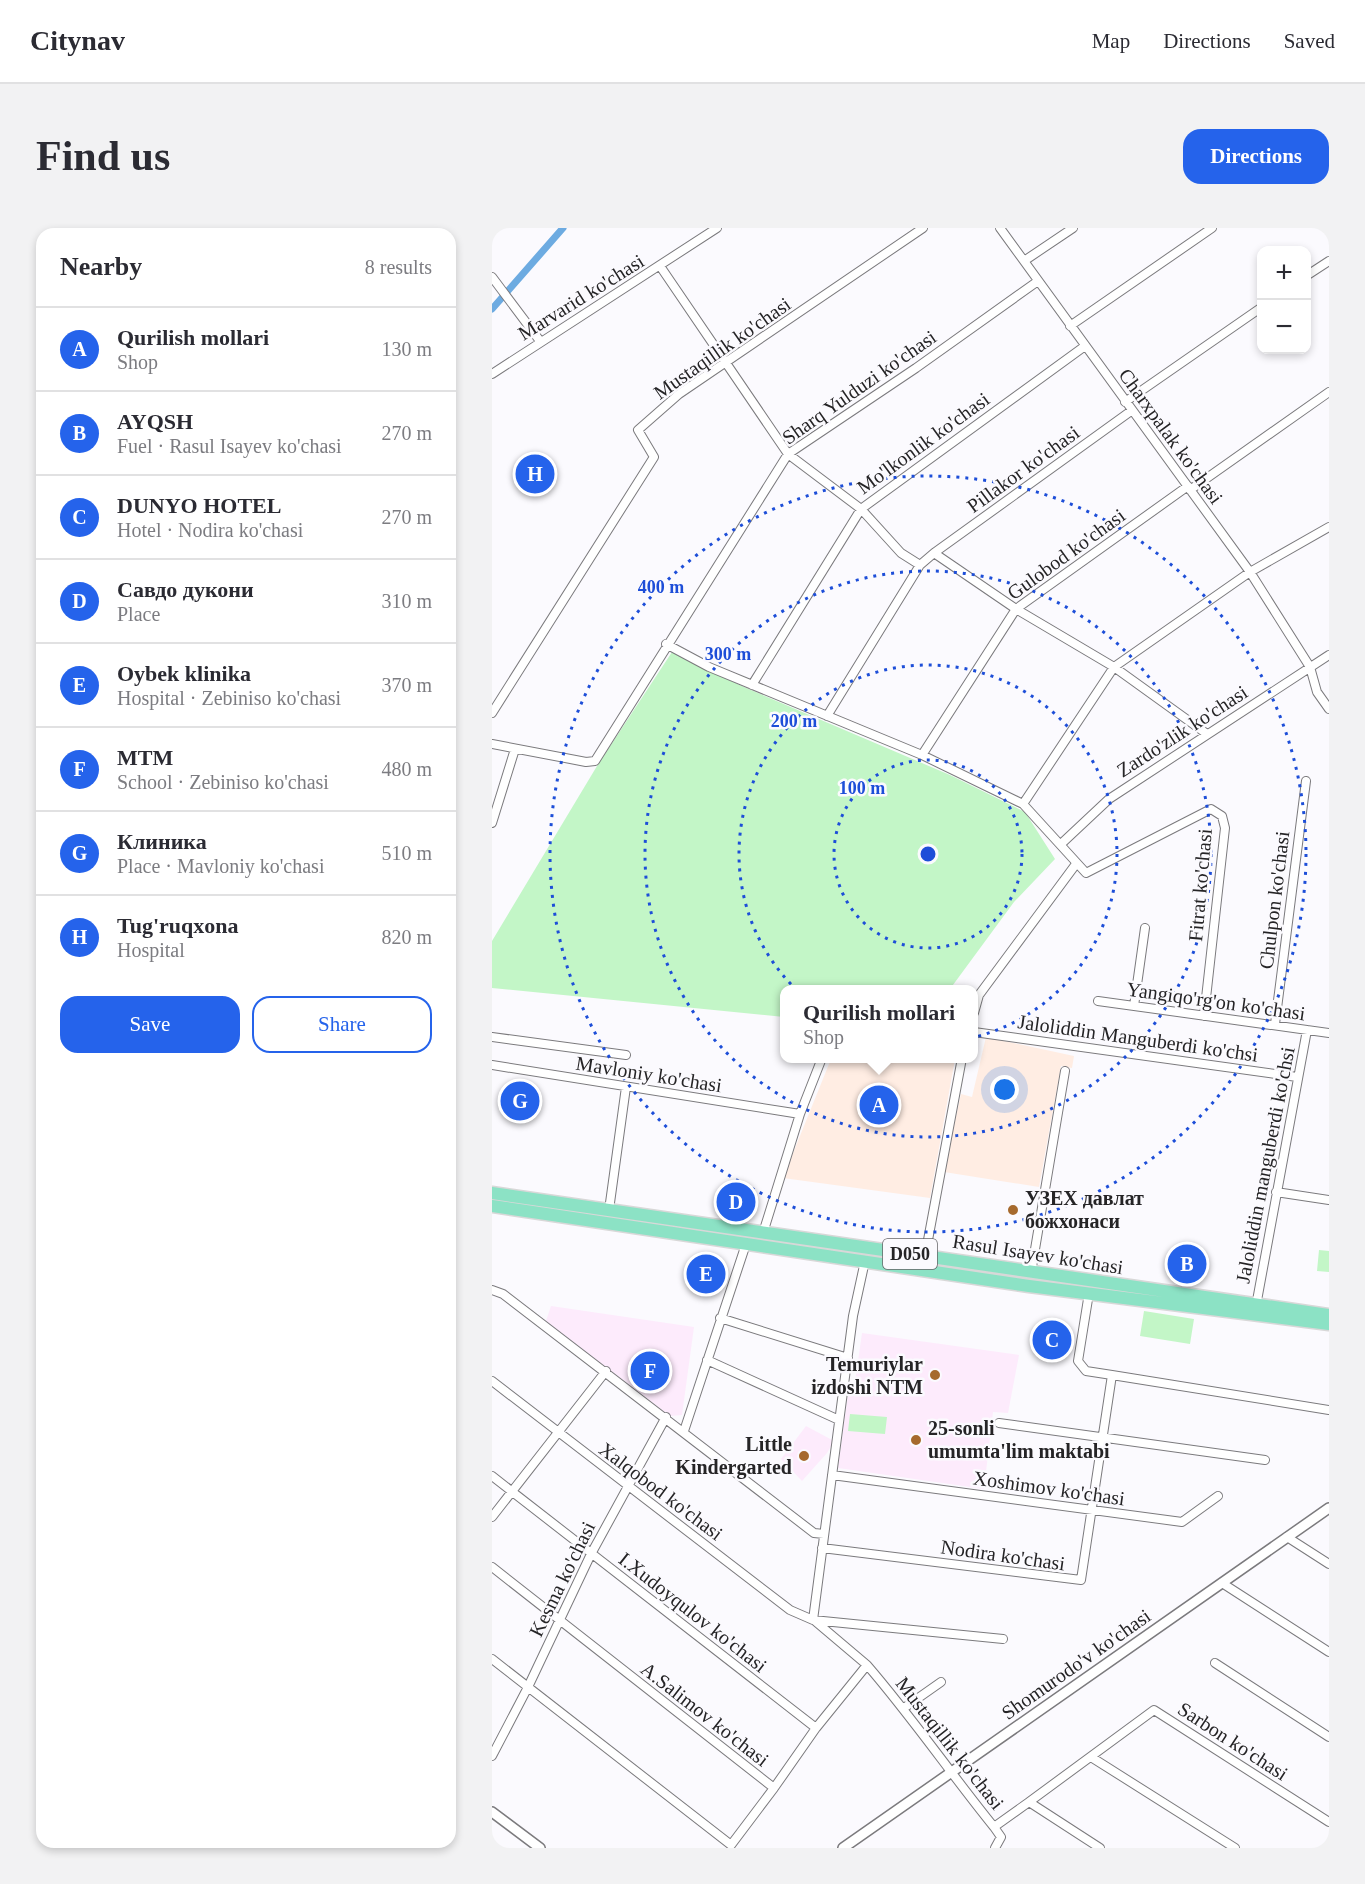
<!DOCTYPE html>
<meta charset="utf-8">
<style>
body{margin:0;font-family:"Times New Roman",serif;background:#f2f2f3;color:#2b2b33}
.controls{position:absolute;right:18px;top:18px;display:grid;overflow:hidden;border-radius:12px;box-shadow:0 3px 9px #0003}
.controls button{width:54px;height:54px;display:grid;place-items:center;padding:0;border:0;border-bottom:2px solid #e1e1e2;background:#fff;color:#2b2b33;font:30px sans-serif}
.you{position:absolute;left:513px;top:862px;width:21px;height:21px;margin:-15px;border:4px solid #fff;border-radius:50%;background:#1a73e8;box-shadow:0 0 0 9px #1a73e833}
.badge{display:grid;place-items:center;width:39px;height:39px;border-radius:50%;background:#2563eb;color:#fff;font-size:20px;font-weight:700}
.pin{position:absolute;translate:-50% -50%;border:3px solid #fff;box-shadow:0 2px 6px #0006}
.popup{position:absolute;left:288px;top:757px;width:198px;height:78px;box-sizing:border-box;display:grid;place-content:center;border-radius:12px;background:#fff;filter:drop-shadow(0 2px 4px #0005);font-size:20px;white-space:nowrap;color:#7c7c81}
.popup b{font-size:22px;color:#2b2b33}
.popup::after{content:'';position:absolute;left:50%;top:100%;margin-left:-12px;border:12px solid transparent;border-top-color:#fff}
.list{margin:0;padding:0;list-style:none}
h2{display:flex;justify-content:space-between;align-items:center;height:78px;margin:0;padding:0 24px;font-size:26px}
h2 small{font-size:20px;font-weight:400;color:#7c7c81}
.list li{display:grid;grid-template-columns:39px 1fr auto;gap:18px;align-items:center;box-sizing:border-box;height:84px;padding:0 24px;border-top:2px solid #e1e1e2}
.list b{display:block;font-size:22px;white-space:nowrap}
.list p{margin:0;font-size:20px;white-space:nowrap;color:#7c7c81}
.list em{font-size:20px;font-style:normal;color:#7c7c81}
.actions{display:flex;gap:12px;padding:18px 24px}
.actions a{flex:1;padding:14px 0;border:2px solid #2563eb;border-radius:18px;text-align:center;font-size:21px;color:#2563eb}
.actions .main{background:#2563eb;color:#fff}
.map{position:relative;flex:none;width:837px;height:1620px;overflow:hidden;border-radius:18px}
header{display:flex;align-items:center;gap:36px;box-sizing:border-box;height:84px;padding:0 30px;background:#fff;border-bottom:2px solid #e1e1e2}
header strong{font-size:28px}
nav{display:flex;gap:33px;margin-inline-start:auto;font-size:21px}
.intro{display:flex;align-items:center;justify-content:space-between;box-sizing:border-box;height:144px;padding:0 36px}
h1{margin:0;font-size:42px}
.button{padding:15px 27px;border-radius:18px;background:#2563eb;color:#fff;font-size:21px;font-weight:700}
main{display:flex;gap:36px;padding:0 36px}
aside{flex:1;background:#fff;border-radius:18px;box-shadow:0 3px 9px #0003}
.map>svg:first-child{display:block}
.commercial{fill:#ffede3}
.education{fill:#fdebfc}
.green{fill:#c3f6c7}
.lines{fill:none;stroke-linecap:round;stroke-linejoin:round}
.canal{stroke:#6dabe1;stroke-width:7}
.minor-casing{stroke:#7b7a7d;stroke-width:10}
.tertiary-casing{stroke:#7b7a7d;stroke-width:12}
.primary-casing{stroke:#d8d8d8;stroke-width:15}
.minor{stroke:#fff;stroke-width:8}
.tertiary{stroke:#fff;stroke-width:9}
.primary{stroke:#8ce2c5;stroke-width:12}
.ring{fill:none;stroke:#1d4ed8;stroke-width:3;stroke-dasharray:3 6}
.poi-dot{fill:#a66a2d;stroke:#fbfafe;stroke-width:2}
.labels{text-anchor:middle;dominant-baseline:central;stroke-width:5;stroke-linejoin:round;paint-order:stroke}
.shield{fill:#fbfafe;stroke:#656467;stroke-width:1.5}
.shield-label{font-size:18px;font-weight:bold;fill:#252426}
.street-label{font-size:20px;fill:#252426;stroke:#fbfafe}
.poi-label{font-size:20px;font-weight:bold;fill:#252426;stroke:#fbfafe;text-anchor:start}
.centre{fill:#1d4ed8;stroke:#fbfafe;stroke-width:3}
.ring-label{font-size:18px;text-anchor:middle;font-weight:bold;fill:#1d4ed8;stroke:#fbfafe;stroke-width:5;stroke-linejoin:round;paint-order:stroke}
</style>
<header>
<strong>Citynav</strong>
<nav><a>Map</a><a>Directions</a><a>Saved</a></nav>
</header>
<div class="intro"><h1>Find us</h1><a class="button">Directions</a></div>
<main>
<aside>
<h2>Nearby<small>8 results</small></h2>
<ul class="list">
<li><span class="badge">A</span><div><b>Qurilish mollari</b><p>Shop</p></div><em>130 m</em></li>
<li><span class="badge">B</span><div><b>AYQSH</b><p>Fuel · Rasul Isayev ko'chasi</p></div><em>270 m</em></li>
<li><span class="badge">C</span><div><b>DUNYO HOTEL</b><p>Hotel · Nodira ko'chasi</p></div><em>270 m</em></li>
<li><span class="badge">D</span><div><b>Савдо дукони</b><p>Place</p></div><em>310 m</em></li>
<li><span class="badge">E</span><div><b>Oybek klinika</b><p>Hospital · Zebiniso ko'chasi</p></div><em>370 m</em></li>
<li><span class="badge">F</span><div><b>MTM</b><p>School · Zebiniso ko'chasi</p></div><em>480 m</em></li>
<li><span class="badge">G</span><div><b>Клиника</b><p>Place · Mavloniy ko'chasi</p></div><em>510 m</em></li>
<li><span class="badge">H</span><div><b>Tug'ruqxona</b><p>Hospital</p></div><em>820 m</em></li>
</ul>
<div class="actions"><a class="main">Save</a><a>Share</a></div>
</aside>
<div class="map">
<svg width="837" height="1620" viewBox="0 0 837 1620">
<rect width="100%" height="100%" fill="#fbfafe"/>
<path class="commercial" d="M 494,809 L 582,828 L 580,840 L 569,838 L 547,959 L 452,944 L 469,866 L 480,869 Z
M 339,831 L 463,831 L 438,970 L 291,950 Z"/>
<path class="education" d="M 59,1078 L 202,1099 L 190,1187 L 178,1188 L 54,1093 Z
M 370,1105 L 527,1127 L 516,1185 L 501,1184 L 492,1261 L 346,1240 L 356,1167 L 361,1168 Z
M 314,1198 L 342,1213 L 335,1225 L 310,1253 L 289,1231 Z"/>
<path class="green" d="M 180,424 L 252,459 L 458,547 L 533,584 L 563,631 L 522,674 L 458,761 L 292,762 L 292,789 L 0,760 L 0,713 L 105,538 Z
M 827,1022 L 837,1023 L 837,1044 L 825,1043 Z
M 652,1083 L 702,1091 L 698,1116 L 648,1108 Z
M 358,1186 L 395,1189 L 393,1206 L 356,1203 Z"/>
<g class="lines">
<path class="canal" d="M 0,81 L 71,0"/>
<g class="minor-casing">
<path id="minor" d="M 508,0 L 758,344 L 818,439 L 825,464 L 837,481
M 532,33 L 581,0
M 168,38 L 296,226 L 369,281 L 409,325 L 428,337 L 442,325 L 524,381 L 622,439 L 715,506
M 814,48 L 837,33
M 0,49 L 48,113
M 578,98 L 720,0
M 0,146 L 225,0
M 633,174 L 770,79
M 698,262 L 837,164
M 442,325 L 639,183
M 174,416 L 217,439 L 430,527 L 531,576 L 594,645 L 719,581 L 730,588 L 733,600 L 712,788
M 260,457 L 369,281 L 593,118
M 0,485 L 162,229 L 146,202 L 187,166 L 431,0
M 335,488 L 428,337
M 0,516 L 94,534 L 103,533 L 296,226 L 424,140 L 546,53
M 430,527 L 524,381 L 696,258
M 531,576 L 622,439 L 758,344 L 837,299
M 0,595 L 23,521
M 569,616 L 617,571 L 837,427
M 606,773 L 837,805
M 642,778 L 653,700
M 482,785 L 487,767 L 584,636
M 783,796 L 814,553
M 482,804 L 805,849
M 0,809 L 134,827
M 0,837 L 308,886
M 784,964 L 837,972
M 117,982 L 134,859
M 271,1005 L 308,886 L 330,830
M 433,1028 L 470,830
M 539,1045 L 573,843
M 0,1062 L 11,1066 L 322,1305 L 332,1306
M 764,1078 L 815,802
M 228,1090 L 356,1130
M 215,1132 L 347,1192
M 620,1147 L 837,1182
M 0,1153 L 298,1382 L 321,1392 L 511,1411
M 507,1195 L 773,1232
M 192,1203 L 254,1016
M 340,1247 L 690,1294 L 726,1268
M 0,1248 L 324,1500 L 282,1560
M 0,1289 L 114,1143
M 795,1309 L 837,1336
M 330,1320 L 589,1352 L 620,1147 L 594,1143 L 586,1133 L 597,1065
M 0,1339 L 282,1560 L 239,1617 L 0,1431
M 730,1355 L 837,1424
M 321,1392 L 361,1088 L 373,1033
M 323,1393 L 375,1437 L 324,1500
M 723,1435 L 837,1509
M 375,1437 C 420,1489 459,1546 502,1599 L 537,1574 L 608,1620
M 412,1480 L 449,1454
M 0,1528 L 36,1459 L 99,1326 L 174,1189
M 599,1529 L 743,1620
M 537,1574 L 662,1482 L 837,1594
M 502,1599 L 509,1609 L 503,1620"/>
</g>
<g class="tertiary-casing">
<path id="tertiary" d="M 0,1584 L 48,1620
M 351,1620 L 837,1280"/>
</g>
<g class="primary-casing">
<path id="primary" d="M 0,965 L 837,1087
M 0,978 L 537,1058 L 837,1096"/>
</g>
<use href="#minor" class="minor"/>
<use href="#tertiary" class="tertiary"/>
<use href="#primary" class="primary"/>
</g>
<g class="ring">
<circle cx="436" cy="626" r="94"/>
<circle cx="436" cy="626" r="189"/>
<circle cx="436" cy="626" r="283"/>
<circle cx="436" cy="626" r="378"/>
</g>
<g class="poi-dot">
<circle cx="521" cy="982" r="6"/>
<circle cx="443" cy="1147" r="6"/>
<circle cx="424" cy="1212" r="6"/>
<circle cx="312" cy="1228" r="6"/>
</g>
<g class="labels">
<rect class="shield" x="391" y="1011" width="54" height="30" rx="4.5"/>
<g class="shield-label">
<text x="418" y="1026">D050</text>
</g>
<g class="street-label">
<text transform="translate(89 69) rotate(-32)">Marvarid ko'chasi</text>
<text transform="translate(230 120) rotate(-35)">Mustaqillik ko'chasi</text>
<text transform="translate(367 159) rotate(-35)">Sharq Yulduzi ko'chasi</text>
<text transform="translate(679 208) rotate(54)">Charxpalak ko'chasi</text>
<text transform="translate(431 215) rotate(-36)">Mo'lkonlik ko'chasi</text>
<text transform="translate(531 241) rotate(-36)">Pillakor ko'chasi</text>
<text transform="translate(574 326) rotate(-36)">Gulobod ko'chasi</text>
<text transform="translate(690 503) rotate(-33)">Zardo'zlik ko'chasi</text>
<text transform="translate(708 657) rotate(-85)">Fitrat ko'chasi</text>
<text transform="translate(782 672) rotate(-83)">Chulpon ko'chasi</text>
<text transform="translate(724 773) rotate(8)">Yangiqo'rg'on ko'chasi</text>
<text transform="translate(646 810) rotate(8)">Jaloliddin Manguberdi ko'chsi</text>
<text transform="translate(157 846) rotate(9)">Mavloniy ko'chasi</text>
<text transform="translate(773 937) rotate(-79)">Jaloliddin manguberdi ko'chsi</text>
<text transform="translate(546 1026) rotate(9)">Rasul Isayev ko'chasi</text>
<text transform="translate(557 1260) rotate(8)">Xoshimov ko'chasi</text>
<text transform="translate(169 1263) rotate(37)">Xalqobod ko'chasi</text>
<text transform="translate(511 1327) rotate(8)">Nodira ko'chasi</text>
<text transform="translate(70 1351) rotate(-64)">Kesma ko'chasi</text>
<text transform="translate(201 1384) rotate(38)">I.Xudoyqulov ko'chasi</text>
<text transform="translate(584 1436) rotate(-35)">Shomurodo'v ko'chasi</text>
<text transform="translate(213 1486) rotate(38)">A.Salimov ko'chasi</text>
<text transform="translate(741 1513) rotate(33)">Sarbon ko'chasi</text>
<text transform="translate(458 1515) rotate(52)">Mustaqillik ko'chasi</text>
</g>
<g class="poi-label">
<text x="533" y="970">УЗЕХ давлат<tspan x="533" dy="23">божхонаси</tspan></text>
<text x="431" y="1136" text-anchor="end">Temuriylar<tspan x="431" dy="23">izdoshi NTM</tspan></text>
<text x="436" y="1200">25-sonli<tspan x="436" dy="23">umumta'lim maktabi</tspan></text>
<text x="300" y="1216" text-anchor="end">Little<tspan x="300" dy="23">Kindergarted</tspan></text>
</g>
</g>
<circle cx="436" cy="626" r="9" class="centre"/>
<g class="ring-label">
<text x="169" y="365">400 m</text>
<text x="236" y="432">300 m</text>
<text x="302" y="499">200 m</text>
<text x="370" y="566">100 m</text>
</g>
</svg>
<div class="controls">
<button>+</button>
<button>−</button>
</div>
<div class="you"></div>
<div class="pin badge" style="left:387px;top:877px">A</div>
<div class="popup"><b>Qurilish mollari</b>Shop</div>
<div class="pin badge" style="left:695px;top:1036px">B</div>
<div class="pin badge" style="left:560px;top:1112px">C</div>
<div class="pin badge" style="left:244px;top:974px">D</div>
<div class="pin badge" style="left:214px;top:1046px">E</div>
<div class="pin badge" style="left:158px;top:1143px">F</div>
<div class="pin badge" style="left:28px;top:873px">G</div>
<div class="pin badge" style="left:43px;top:246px">H</div>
</div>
</main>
